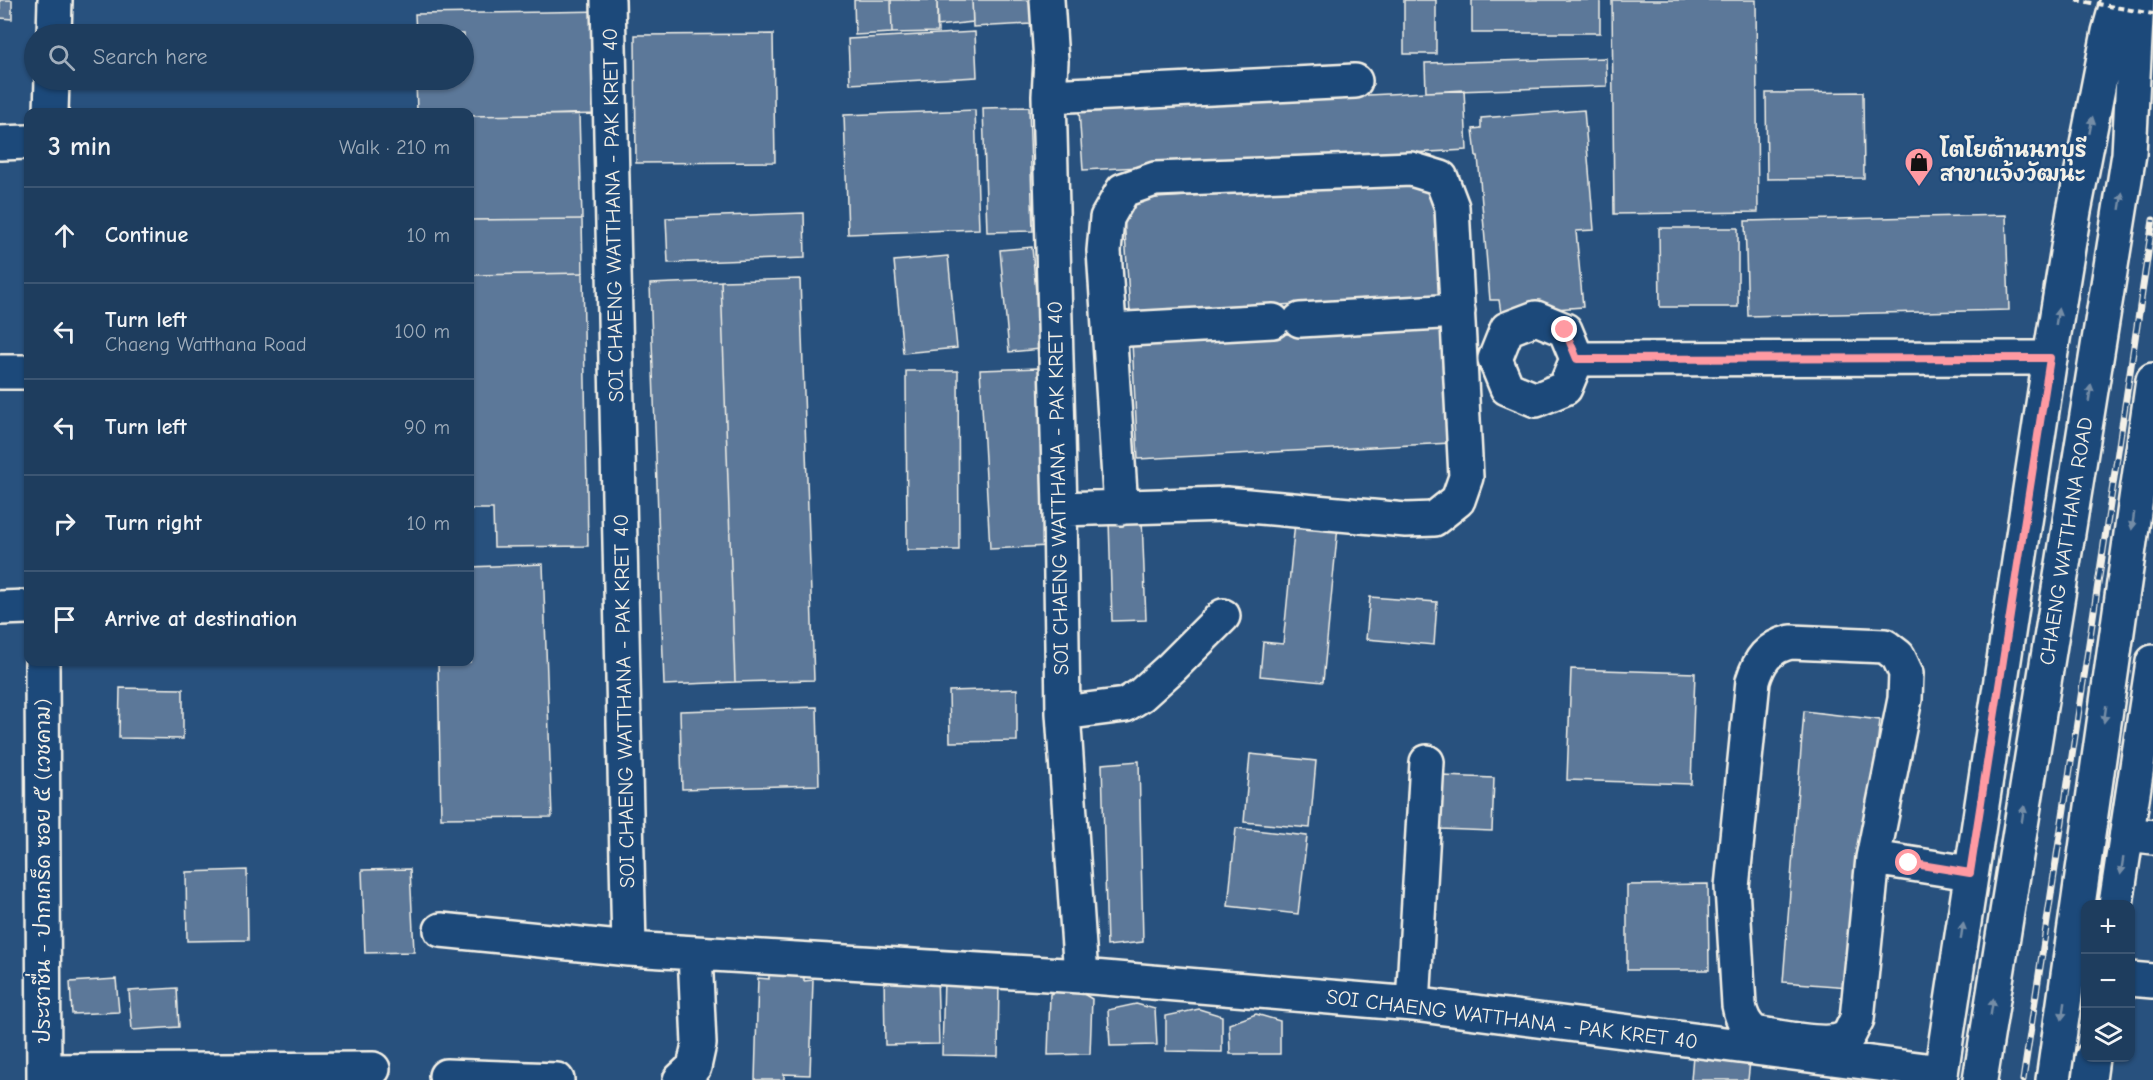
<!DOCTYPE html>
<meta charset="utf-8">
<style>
body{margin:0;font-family:"Comic Neue","Playpen Sans Thai",sans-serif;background:#264464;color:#f1f3f6}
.controls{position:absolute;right:18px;bottom:18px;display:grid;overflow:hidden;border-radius:12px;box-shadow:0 2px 4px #0004}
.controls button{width:54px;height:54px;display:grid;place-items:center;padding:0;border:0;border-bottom:2px solid #3c5673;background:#1e3d5e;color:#f1f3f6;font:30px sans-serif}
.stop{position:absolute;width:18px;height:18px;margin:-14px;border:4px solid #ff9aa2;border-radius:50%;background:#fff}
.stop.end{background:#ff9aa2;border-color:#fff;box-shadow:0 2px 6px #0008}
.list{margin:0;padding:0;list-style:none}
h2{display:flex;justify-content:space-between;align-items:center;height:78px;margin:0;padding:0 24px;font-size:26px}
h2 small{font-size:20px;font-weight:400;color:#a1aebc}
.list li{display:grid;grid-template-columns:39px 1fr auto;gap:18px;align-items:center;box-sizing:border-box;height:96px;padding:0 24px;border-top:2px solid #3c5673}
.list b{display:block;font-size:22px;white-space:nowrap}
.list p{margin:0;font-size:20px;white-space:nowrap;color:#a1aebc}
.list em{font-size:20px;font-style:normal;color:#a1aebc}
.icon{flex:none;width:33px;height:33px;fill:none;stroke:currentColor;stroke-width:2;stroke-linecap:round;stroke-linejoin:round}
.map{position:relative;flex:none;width:2153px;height:1080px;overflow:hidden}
.search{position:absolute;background:#1e3d5e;box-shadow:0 2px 4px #0004;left:24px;top:24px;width:450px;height:66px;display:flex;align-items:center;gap:15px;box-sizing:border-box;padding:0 21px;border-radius:33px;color:#a1aebc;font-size:22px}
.panel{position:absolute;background:#1e3d5e;box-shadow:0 2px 4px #0004;left:24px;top:108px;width:450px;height:558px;border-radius:12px}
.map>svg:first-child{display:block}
.building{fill:#5b7899;stroke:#f4f1e8;stroke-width:1.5}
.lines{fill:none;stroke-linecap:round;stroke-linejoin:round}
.minor-casing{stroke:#f4f1e8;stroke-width:38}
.major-casing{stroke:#f4f1e8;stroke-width:38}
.minor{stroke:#1f4a7a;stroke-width:33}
.major{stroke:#1f4a7a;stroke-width:33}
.rail-casing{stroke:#f4f1e8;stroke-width:7}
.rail{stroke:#1f4a7a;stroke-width:4.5;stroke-dasharray:14;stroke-linecap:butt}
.path-bridge{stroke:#f4f1e8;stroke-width:4;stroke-dasharray:6 4.5;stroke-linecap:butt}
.oneway{fill:#748da6}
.route{stroke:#ff9aa2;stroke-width:8}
.labels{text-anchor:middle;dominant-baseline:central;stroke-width:4.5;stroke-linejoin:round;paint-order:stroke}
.poi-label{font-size:21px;font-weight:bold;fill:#f4f1e8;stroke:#1f4a7a;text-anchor:start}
.street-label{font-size:21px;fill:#f4f1e8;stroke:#1f4a7a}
</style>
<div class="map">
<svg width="2153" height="1080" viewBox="0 0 2153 1080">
<rect width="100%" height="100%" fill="#28517e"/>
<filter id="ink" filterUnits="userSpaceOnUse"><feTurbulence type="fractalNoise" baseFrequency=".0167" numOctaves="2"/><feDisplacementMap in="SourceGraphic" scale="12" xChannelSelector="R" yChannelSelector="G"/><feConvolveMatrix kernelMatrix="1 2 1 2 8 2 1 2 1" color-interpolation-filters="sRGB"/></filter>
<g filter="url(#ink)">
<path class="building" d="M 0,0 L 12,0 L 12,19 L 0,18 Z
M 854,0 L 891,0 L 892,33 L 855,35 Z
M 891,0 L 937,0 L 938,32 L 892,33 Z
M 937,0 L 972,0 L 973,22 L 937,26 Z
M 972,0 L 1030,0 L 1031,24 L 973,27 Z
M 1404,0 L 1436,0 L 1436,54 L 1404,54 Z
M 1472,0 L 1600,0 L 1600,33 L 1472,33 Z
M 1612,0 L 1756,0 L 1758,212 L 1614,214 Z
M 606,11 L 608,114 L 470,116 L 470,112 L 417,112 L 416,80 L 464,80 L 464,34 L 416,34 L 415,14 Z
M 975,32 L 977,77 L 850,84 L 848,39 Z
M 773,34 L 775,162 L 636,163 L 635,35 Z
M 1606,58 L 1607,86 L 1426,92 L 1425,63 Z
M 1464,90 L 1467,150 L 1083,170 L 1079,110 Z
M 1863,92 L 1864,178 L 1767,179 L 1766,93 Z
M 1029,107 L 1033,231 L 987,232 L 983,108 Z
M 975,110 L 979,229 L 848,234 L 844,115 Z
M 1584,110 L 1594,230 L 1576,231 L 1583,307 L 1501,313 L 1499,300 L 1490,300 L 1478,156 L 1476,156 L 1473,129 L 1481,128 L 1481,118 Z
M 579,114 L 582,219 L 470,220 L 470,116 Z
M 1435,181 L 1442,295 L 1130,314 L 1123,200 Z
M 804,213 L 805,258 L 668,263 L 666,218 Z
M 2006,215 L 2009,310 L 1748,316 L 1745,221 Z
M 582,219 L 583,273 L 470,275 L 470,220 Z
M 1659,228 L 1738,228 L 1738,307 L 1660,307 Z
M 1032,247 L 1041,349 L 1009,352 L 1000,250 Z
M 948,256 L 957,348 L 903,353 L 894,261 Z
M 583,273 L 588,546 L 494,547 L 493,509 L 470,509 L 470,275 Z
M 800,279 L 814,680 L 735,682 L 721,281 Z
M 721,281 L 735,682 L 664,685 L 650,284 Z
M 1444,326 L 1451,443 L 1138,459 L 1132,342 Z
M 1039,368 L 1048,546 L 990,549 L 980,370 Z
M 906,371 L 958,371 L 959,550 L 907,550 Z
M 1296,512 L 1339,516 L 1323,682 L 1260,676 L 1263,642 L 1283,644 Z
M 1142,519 L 1146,620 L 1112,621 L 1109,520 Z
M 543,564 L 552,817 L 441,818 L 438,662 L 470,662 L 470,567 Z
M 1370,597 L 1437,602 L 1434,645 L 1366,639 Z
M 1571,669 L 1695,673 L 1691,784 L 1567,780 Z
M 120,688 L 183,689 L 183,739 L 119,738 Z
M 1017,689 L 1017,741 L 950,742 L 949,691 Z
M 817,707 L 819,785 L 682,789 L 680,711 Z
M 1804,711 L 1880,720 L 1849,987 L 1783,982 Z
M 1250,754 L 1316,761 L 1310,828 L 1244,822 Z
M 1139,761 L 1143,942 L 1107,946 L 1102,764 Z
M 1442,776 L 1494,778 L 1492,831 L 1440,829 Z
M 1236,828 L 1307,836 L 1298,914 L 1228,906 Z
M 410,869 L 414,952 L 365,953 L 362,870 Z
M 247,870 L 248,940 L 187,941 L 186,872 Z
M 1708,884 L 1709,970 L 1627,970 L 1627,885 Z
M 769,969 L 804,970 L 804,981 L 813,980 L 810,1075 L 784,1074 L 784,1080 L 755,1080 L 758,978 L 769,979 Z
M 884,974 L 937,974 L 939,1044 L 885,1045 Z
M 116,979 L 119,1012 L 72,1014 L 70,982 Z
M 944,979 L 999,981 L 998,1056 L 942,1055 Z
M 1072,987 L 1092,999 L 1090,1054 L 1048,1055 L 1050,994 Z
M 177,988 L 179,1027 L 132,1030 L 129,991 Z
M 1136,1004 L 1155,1009 L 1157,1045 L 1110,1046 L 1108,1010 Z
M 1199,1009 L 1222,1016 L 1222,1052 L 1166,1051 L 1166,1016 Z
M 1256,1014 L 1280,1021 L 1280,1054 L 1230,1054 L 1229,1024 Z
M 1693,1055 L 1750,1061 L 1748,1080 L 1691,1080 Z"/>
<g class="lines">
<g class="minor-casing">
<path id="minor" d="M 608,0 L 629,949 L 1081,976 L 1413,1004 L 1941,1072
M 1047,0 L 1051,61 L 1049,96 L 1060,509 L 1063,713 L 1081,976
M 54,34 L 55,0
M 1049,96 L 1355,81
M 51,112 L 52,80
M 0,143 L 28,142
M 1536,318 L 1565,330 L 1577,359 L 1565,388 L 1536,400 L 1507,388 L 1495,359 L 1507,329 Z
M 1300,320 L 1458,311
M 1110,330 L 1273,321
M 1577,359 L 2050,358
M 0,372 L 28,372
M 1060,509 L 1226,504 L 1406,520 L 1434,519 L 1458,500 L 1466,477 L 1452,207 L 1441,178 L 1411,169 L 1155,179 L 1123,190 L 1107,218 L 1104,251 L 1121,508
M 0,608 L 28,607
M 1791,642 L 1885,646 L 1898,656 L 1906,673 L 1905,699 L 1873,858 L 1857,1019 C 1854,1024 1851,1032 1848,1036 C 1831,1050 1776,1036 1755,1033 C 1745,1026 1741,1017 1739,1005 L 1732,887 L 1753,681 C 1759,661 1768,647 1791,642 Z
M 42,662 L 44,1080
M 1063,713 L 1125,705 L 1141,695 L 1172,667 L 1223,616
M 2127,834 L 2153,837
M 1873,858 L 1970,873
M 441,930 L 629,949
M 2130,979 L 2153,981
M 1413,1004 L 1427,762
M 44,1071 L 373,1069
M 446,1076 L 557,1080
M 680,1080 L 694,1067 L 699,1044 L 695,953"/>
</g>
<g class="major-casing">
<path id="major" d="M 2116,904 L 2153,662
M 1940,1080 L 2050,358 L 2074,211 L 2109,32 L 2118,0
M 1980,1080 L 2129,154 L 2137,0
M 2053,1080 L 2153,380
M 2089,1080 L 2092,1058"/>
</g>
<use href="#minor" class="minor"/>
<use href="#major" class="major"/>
<g class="rail-casing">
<path id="rail" d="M 2023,1080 L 2153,220"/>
</g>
<use href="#rail" class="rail"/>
<path class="path-bridge" d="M 2076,0 L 2153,14"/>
</g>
<defs><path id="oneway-solid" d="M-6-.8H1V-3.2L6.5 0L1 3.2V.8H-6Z" transform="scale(1.5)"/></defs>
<g class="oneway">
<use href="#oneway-solid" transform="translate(2091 125) rotate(-79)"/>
<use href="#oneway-solid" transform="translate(2121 201) rotate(-81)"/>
<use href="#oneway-solid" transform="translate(2057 317) rotate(-81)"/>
<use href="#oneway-solid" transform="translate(2090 393) rotate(-81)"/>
<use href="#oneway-solid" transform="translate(2133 521) rotate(98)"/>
<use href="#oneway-solid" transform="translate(2105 714) rotate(98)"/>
<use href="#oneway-solid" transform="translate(2023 814) rotate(-81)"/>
<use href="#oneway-solid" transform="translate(2122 866) rotate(99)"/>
<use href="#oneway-solid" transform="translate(1962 931) rotate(-82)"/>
<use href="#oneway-solid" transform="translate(1992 1007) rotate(-81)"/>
<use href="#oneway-solid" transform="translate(2063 1011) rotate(98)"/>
</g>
</g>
<g class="lines" filter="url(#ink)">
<path class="route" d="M 1565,330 L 1577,359 L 2050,358 L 1970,873 L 1909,863"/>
</g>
<defs>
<g id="shop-pin" transform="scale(1.5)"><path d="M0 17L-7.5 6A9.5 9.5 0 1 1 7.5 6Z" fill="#ff9aa2" stroke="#1f4a7a"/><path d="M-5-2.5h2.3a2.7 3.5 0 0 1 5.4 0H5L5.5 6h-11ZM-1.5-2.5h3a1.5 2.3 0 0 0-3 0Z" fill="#111"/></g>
</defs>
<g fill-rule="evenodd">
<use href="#shop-pin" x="1919" y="162"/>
</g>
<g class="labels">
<g class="poi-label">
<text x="1940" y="150">โตโยต้านนทบุรี<tspan x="1940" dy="24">สาขาแจ้งวัฒนะ</tspan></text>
</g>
<g class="street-label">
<text transform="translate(613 215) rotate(-91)">SOI CHAENG WATTHANA - PAK KRET 40</text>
<text transform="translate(1058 488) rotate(-91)">SOI CHAENG WATTHANA - PAK KRET 40</text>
<text transform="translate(2066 541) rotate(-81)">CHAENG WATTHANA ROAD</text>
<text transform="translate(624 701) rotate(-91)">SOI CHAENG WATTHANA - PAK KRET 40</text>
<text transform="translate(43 871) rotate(-90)">ประชาชื่น - ปากเกร็ด ซอย ๕ (เวชคาม)</text>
<text transform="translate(1512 1019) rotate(7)">SOI CHAENG WATTHANA - PAK KRET 40</text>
</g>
</g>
</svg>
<div class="controls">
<button>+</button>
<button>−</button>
<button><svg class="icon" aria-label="layers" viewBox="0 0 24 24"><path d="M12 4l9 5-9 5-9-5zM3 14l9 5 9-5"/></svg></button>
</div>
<div class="stop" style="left:1909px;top:863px"></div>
<div class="stop end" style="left:1565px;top:330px"></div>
<div class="search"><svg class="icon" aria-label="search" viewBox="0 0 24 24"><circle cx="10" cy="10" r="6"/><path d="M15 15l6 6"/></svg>Search here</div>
<section class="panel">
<h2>3 min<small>Walk · 210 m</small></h2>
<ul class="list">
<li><svg class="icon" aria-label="ahead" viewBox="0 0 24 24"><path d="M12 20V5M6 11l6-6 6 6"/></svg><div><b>Continue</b></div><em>10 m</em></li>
<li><svg class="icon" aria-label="left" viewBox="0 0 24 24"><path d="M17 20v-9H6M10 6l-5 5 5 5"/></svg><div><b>Turn left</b><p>Chaeng Watthana Road</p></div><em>100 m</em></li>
<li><svg class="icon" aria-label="left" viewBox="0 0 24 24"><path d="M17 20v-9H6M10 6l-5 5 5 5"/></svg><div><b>Turn left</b></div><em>90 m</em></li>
<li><svg class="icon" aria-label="right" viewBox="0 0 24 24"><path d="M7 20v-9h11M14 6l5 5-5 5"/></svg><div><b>Turn right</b></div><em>10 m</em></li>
<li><svg class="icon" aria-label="arrive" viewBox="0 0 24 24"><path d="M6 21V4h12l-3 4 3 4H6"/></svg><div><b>Arrive at destination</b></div></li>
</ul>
</section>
</div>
